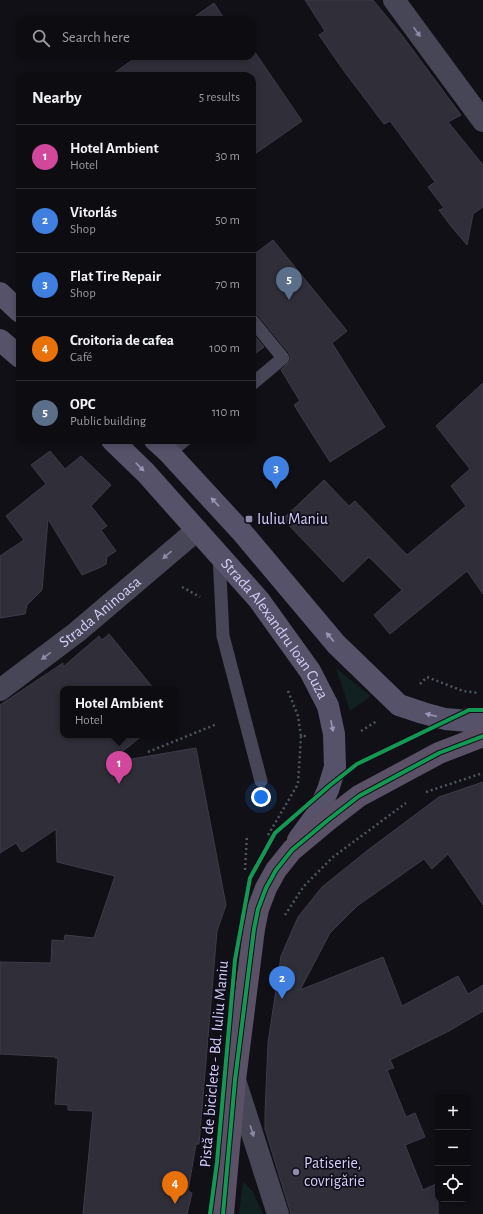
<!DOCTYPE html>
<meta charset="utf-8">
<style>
body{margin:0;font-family:"Alegreya Sans",sans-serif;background:#1b1a1f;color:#f1f3f6}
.controls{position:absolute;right:12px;bottom:12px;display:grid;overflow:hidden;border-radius:8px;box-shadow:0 2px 6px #0003}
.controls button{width:36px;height:36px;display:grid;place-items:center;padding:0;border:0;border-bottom:1px solid #2d2c31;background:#0d0c11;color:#f1f3f6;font:20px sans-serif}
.you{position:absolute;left:261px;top:797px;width:14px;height:14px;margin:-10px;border:3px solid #fff;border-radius:50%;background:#1a73e8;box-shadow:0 0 0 6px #1a73e833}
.badge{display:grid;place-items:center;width:26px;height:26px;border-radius:50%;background:#908ba9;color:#fff;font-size:13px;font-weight:700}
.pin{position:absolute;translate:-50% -33px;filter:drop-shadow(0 1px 2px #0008)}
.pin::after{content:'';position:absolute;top:21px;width:14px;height:12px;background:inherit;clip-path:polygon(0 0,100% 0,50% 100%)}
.popup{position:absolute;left:60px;top:686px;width:118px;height:52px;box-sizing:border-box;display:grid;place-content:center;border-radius:8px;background:#0d0c11;filter:drop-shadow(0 1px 3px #0005);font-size:13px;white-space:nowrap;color:#9a9b9f}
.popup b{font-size:15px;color:#f1f3f6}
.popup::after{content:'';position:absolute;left:50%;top:100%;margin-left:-8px;border:8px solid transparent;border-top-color:#0d0c11}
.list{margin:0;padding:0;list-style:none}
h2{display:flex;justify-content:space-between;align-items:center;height:52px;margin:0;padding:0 16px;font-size:17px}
h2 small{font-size:13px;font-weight:400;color:#9a9b9f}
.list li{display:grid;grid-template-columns:26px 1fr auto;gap:12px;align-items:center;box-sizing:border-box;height:64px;padding:0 16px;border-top:1px solid #2d2c31}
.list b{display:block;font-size:15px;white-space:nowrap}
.list p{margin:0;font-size:13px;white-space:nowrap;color:#9a9b9f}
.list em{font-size:13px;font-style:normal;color:#9a9b9f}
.icon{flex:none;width:22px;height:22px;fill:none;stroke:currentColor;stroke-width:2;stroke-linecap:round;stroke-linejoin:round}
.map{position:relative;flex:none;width:483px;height:1214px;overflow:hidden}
.search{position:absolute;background:#0d0c11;box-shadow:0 2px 6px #0003;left:16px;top:16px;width:240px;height:44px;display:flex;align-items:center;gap:10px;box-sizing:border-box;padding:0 14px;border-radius:12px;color:#9a9b9f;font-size:15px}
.panel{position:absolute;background:#0d0c11;box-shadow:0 2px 6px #0003;left:16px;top:72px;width:240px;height:372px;border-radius:12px}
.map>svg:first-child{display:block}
.green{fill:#112021}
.building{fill:#302e39;stroke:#3f3b4a}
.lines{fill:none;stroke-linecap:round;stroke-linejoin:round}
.path{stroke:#4c5761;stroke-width:2.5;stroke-dasharray:2 3;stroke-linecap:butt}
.lane{stroke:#474657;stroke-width:13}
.street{stroke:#474657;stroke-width:22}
.secondary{stroke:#555269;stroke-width:22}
.primary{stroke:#5b5167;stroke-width:22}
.cycleway-casing{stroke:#100d1a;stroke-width:6}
.cycleway{stroke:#139951;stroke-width:4}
.oneway{fill:#8e8aa8}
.oneway2{fill:#9b96b8}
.poi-dot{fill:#908ba9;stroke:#100d1a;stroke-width:1.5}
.labels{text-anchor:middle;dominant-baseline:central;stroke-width:3.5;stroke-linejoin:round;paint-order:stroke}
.poi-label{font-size:16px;fill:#d5cdf8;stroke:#100d1a;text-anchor:start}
.street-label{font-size:16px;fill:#d5cdf8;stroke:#100d1a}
</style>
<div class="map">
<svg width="483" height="1214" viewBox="0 0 483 1214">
<rect width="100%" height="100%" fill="#111017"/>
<path class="green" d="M 336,668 L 371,696 L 350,711 Z
M 243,1181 L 253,1192 L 263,1214 L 239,1214 Z"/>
<path class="building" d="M 305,0 L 373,0 L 401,34 L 461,115 L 448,122 L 483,165 L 483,207 L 473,214 L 467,245 L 451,226 L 439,210 L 444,208 L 428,187 L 435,182 L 390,121 L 384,124 L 344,71 L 319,35 L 325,31 Z
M 214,3 L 225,20 L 190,20 Z
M 252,48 L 302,121 L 252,156 L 252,76 L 110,76 L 138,56 L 248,56 L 252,62 Z
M 273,240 L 347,331 L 332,343 L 385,427 L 330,462 L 294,405 L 300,401 L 281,370 L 290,361 L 291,357 L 289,353 L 258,315 L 252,312 L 252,256 Z
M 252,333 L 264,347 L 252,356 Z
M 483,383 L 483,594 L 467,571 L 390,634 L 374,615 L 402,590 L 369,557 L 343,582 L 283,519 L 324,480 L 349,506 L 355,501 L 407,555 L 466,506 L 451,486 L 470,469 L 436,426 Z
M 50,451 L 65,469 L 81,456 L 111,485 L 91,506 L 107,526 L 101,530 L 116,551 L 107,557 L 106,564 L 101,567 L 82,575 L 48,519 L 42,590 L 27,605 L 25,614 L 0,618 L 0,556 L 24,540 L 6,516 L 46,484 L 31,465 Z
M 109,634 L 154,689 L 63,689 L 63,735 L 143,735 L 108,763 L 196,748 L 226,905 L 217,931 L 199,1144 L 196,1144 L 188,1191 L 192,1193 L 187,1214 L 83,1214 L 93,1111 L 68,1110 L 68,1105 L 55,1104 L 58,1058 L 55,1058 L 56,1057 L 0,1054 L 0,962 L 51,963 L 52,940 L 64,941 L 65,935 L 94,938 L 115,876 L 57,862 L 56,829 L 22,852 L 16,843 L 0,853 L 0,705 L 63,663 L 63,667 L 99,636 L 102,640 Z
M 483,782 L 483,905 L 448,854 L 432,869 L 424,859 L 357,906 L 330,933 L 300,990 L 383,957 L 402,1006 L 458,976 L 468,994 L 483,985 L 483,1011 L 449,1031 L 390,1060 L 394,1068 L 387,1070 L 406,1117 L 415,1113 L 425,1137 L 405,1145 L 423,1190 L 438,1183 L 438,1214 L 291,1214 L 275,1162 L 265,1129 L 265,1114 L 268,1043 L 281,956 L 298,917 L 322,887 L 368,850 L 439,797 Z"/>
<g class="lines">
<path class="path" d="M 182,587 L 200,597
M 420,684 L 427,677 L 463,691 L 479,693
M 288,691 L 298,716 L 301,736
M 361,731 L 377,721
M 148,752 L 217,724
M 426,792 L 483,773
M 268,835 L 298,784 L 301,736 L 308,736
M 245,870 L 247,835
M 285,915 L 304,886 L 333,857 L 406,803"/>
<path class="lane" d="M 252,320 L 283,358 L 252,384
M 169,453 L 185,440
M 219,555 L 223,636 L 261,781"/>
<g class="street">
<path d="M 394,0 L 483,121"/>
<path id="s1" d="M 0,690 L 77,632 L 197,530"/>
<path d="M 235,1080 L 278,1214"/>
</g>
<g class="secondary">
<path d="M 0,293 L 20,312"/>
<path d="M 0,340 L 20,357"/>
<path id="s2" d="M 112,440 L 146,473 L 259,600 L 310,671 L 328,706 L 334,734 L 335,767 L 328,790 L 317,814 L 298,840"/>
<path d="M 155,440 L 169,453 L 241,531 L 336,644 L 399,705 L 423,713 L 445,719 L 468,721 L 483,721"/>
</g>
<path class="primary" d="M 223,1214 L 235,1080 L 254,929 L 258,909 L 266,888 L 276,870 L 292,850 L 328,820 L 359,796 L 439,753 L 483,736"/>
<g class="cycleway-casing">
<path id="cycleway" d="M 210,1214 L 217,1162 L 235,960 L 250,878 L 275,833 L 329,786 L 357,764 L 469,710 L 483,710
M 223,1214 L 235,1080 L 254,929 L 258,909 L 266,888 L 276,870 L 292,850 L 328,820 L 359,796 L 439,753 L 483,736"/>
</g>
<use href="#cycleway" class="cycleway"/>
</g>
<defs><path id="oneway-solid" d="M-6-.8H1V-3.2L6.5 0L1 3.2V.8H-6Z"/></defs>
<g class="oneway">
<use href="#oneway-solid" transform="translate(417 32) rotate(54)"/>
<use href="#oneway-solid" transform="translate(167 555) rotate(139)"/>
<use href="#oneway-solid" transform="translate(46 656) rotate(143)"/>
<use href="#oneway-solid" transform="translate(252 1131) rotate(72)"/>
</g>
<g class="oneway2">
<use href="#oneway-solid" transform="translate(140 467) rotate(45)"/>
<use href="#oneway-solid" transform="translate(215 502) rotate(-133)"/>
<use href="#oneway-solid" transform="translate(330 637) rotate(-130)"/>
<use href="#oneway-solid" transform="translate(431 715) rotate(-165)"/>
<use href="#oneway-solid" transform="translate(332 726) rotate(78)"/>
</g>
<g class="poi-dot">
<rect x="245" y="515" width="8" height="8" rx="2"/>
<circle cx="296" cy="1172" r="4"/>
</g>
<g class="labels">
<g class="poi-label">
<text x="257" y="519">Iuliu Maniu</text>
<text x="304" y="1163">Patiserie,<tspan x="304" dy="18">covrigărie</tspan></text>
</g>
<g class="street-label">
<text stroke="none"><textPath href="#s1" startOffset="127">Strada Aninoasa</textPath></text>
<text stroke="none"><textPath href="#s2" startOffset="250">Strada Alexandru Ioan Cuza</textPath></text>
<text transform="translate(214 1064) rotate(-85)">Pistă de biciclete - Bd. Iuliu Maniu</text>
</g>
</g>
</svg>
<div class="controls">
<button>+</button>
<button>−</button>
<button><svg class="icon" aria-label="locate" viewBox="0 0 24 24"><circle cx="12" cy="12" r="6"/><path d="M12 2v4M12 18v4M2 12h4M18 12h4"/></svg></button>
</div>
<div class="you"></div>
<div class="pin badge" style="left:119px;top:784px;background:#d1479c">1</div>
<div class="popup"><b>Hotel Ambient</b>Hotel</div>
<div class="pin badge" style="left:282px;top:999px;background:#3f7fe0">2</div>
<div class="pin badge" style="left:276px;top:489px;background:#3f7fe0">3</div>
<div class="pin badge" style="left:175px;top:1204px;background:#e8710a">4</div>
<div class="pin badge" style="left:289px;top:300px;background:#5c6f8a">5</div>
<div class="search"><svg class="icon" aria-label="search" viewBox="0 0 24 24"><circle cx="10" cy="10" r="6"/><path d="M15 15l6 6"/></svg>Search here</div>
<section class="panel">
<h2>Nearby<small>5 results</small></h2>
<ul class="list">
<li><span class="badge" style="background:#d1479c">1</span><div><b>Hotel Ambient</b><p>Hotel</p></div><em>30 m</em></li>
<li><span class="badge" style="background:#3f7fe0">2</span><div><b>Vitorlás</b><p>Shop</p></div><em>50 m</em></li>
<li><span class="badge" style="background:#3f7fe0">3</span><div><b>Flat Tire Repair</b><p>Shop</p></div><em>70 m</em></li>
<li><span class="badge" style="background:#e8710a">4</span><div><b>Croitoria de cafea</b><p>Café</p></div><em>100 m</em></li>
<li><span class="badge" style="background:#5c6f8a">5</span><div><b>OPC</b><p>Public building</p></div><em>110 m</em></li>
</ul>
</section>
</div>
